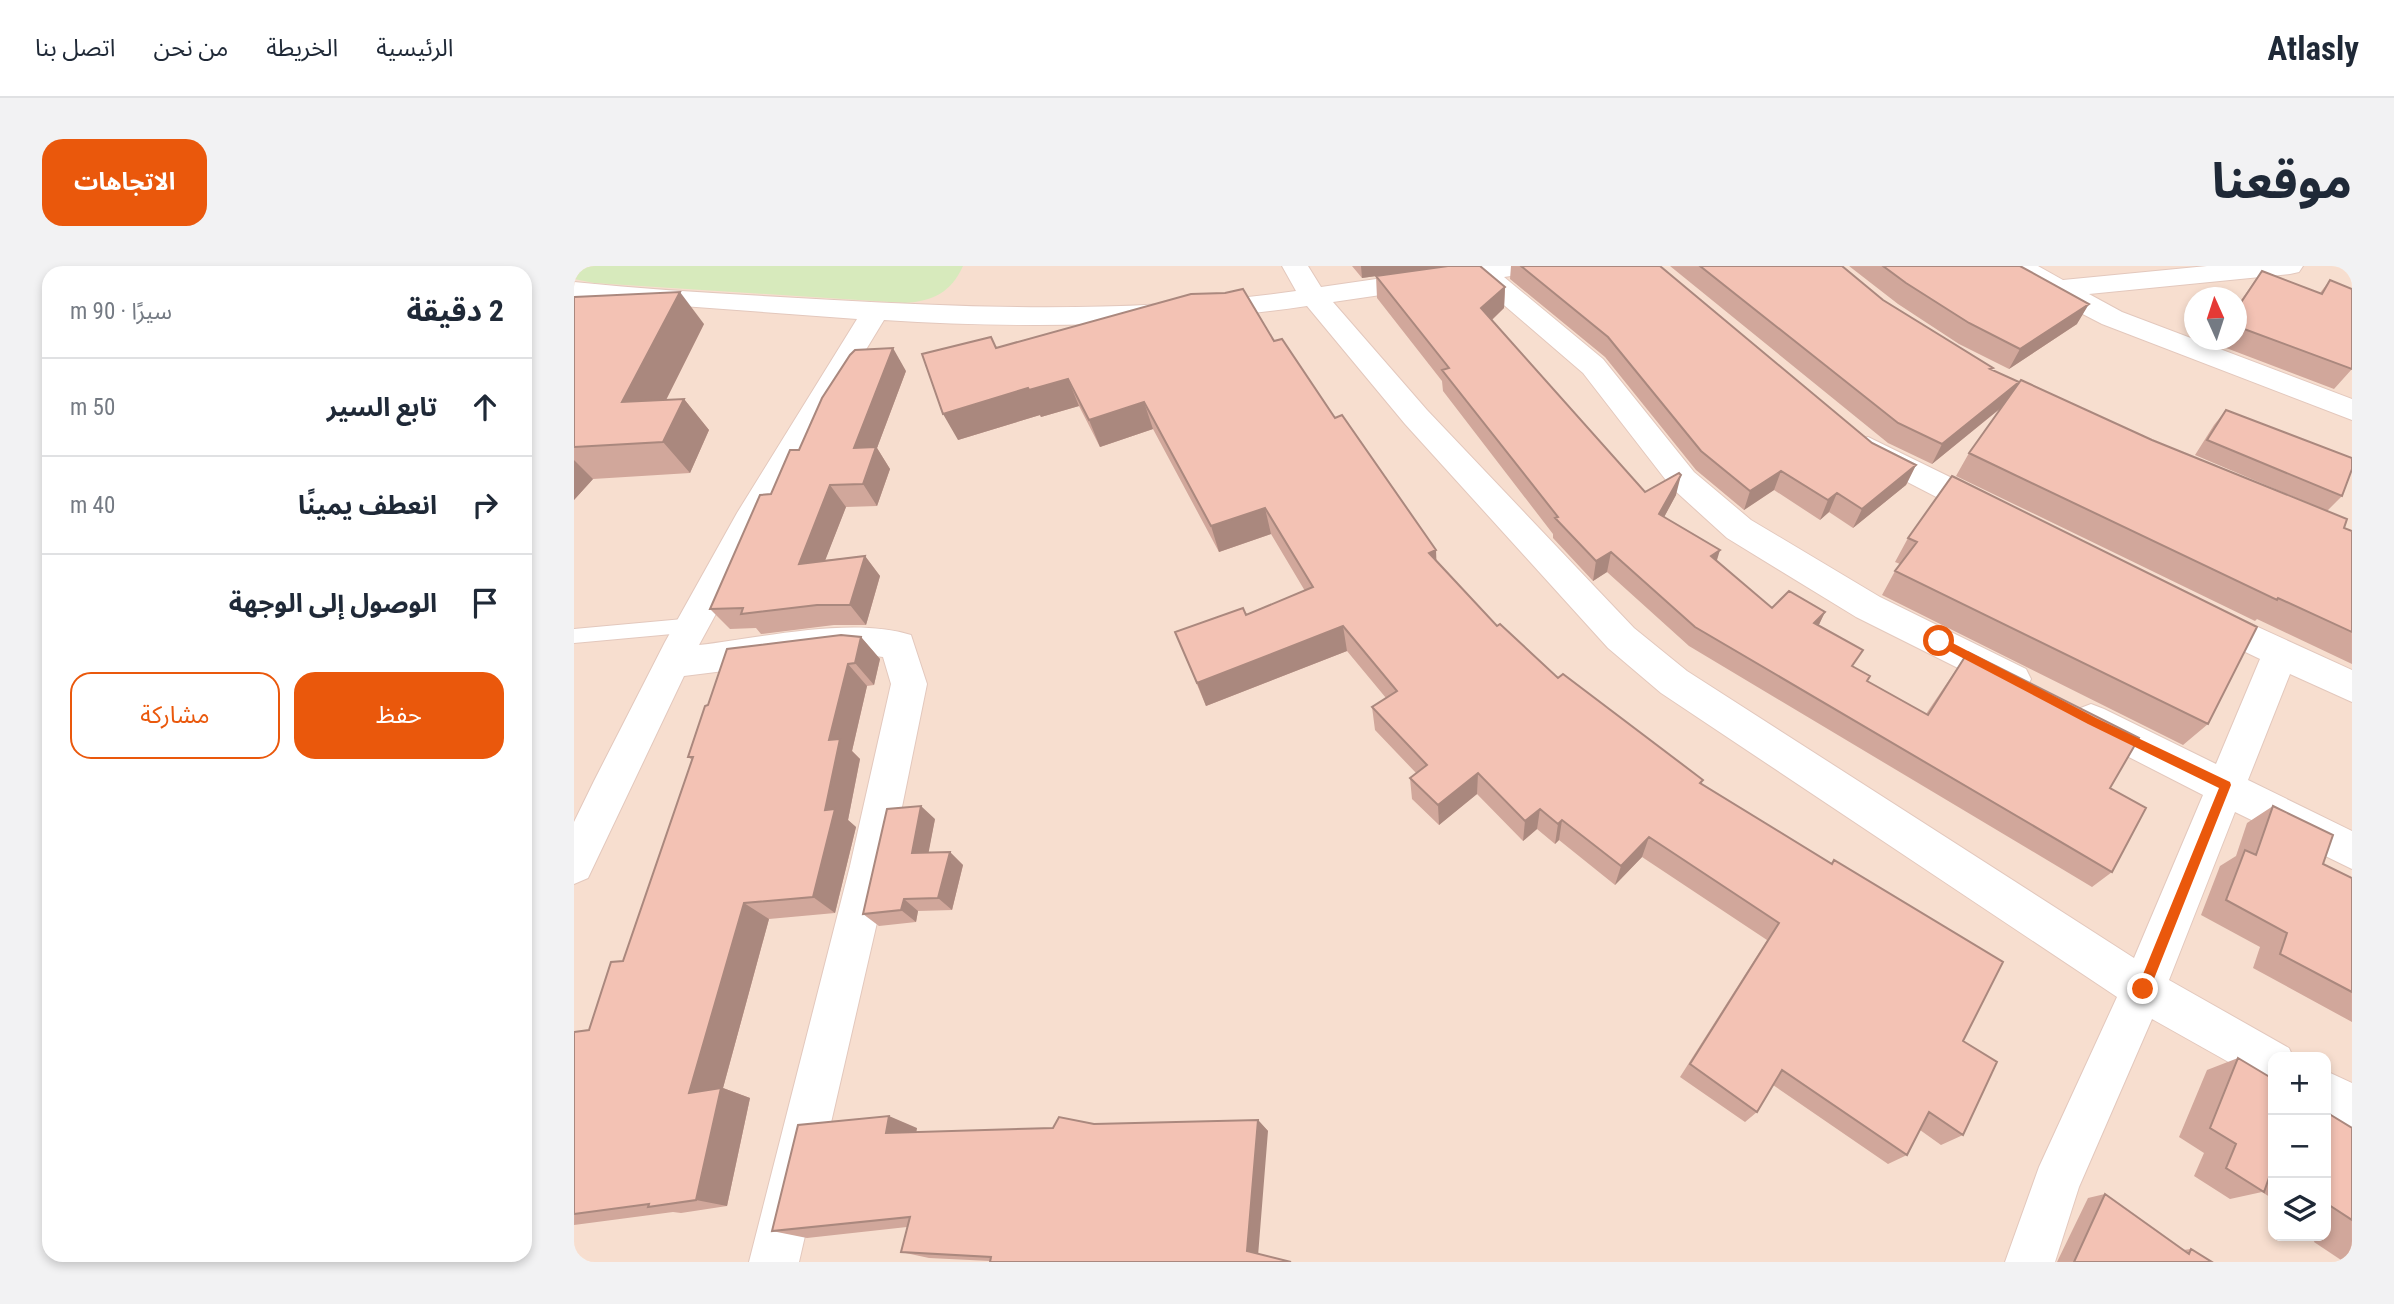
<!DOCTYPE html>
<html lang="ar">
<meta charset="utf-8">
<style>
body{margin:0;font-family:"Roboto Condensed","Noto Sans Arabic",sans-serif;background:#f2f2f3;color:#1f2937;direction:rtl}
.controls{position:absolute;right:21px;bottom:21px;display:grid;overflow:hidden;border-radius:14px;box-shadow:0 4px 10px #0003}
.controls button{width:63px;height:63px;display:grid;place-items:center;padding:0;border:0;border-bottom:2px solid #e0e1e3;background:#fff;color:#1f2937;font:35px sans-serif}
.compass{position:absolute;left:1610px;top:21px;width:63px;height:63px;border-radius:50%;background:#fff;box-shadow:0 4px 10px #0003;rotate:357deg}
.stop{position:absolute;width:21px;height:21px;margin:-16px;border:5px solid #ea580c;border-radius:50%;background:#fff}
.stop.end{background:#ea580c;border-color:#fff;box-shadow:0 2px 7px #0008}
.list{margin:0;padding:0;list-style:none}
h2{display:flex;justify-content:space-between;align-items:center;height:91px;margin:0;padding:0 28px;font-size:30px}
h2 small{font-size:23px;font-weight:400;color:#747a83}
.list li{display:grid;grid-template-columns:46px 1fr auto;gap:21px;align-items:center;box-sizing:border-box;height:98px;padding:0 28px;border-top:2px solid #e0e1e3}
.list b{display:block;font-size:26px;white-space:nowrap}
.list em{font-size:23px;font-style:normal;color:#747a83}
.actions{display:flex;gap:14px;padding:21px 28px}
.actions a{flex:1;padding:16px 0;border:2px solid #ea580c;border-radius:21px;text-align:center;font-size:24px;color:#ea580c}
.actions .main{background:#ea580c;color:#fff}
.icon{flex:none;width:38px;height:38px;fill:none;stroke:currentColor;stroke-width:2;stroke-linecap:round;stroke-linejoin:round}
.map{position:relative;flex:none;width:1778px;height:996px;overflow:hidden;direction:ltr;border-radius:21px}
header{display:flex;align-items:center;gap:42px;box-sizing:border-box;height:98px;padding:0 35px;background:#fff;border-bottom:2px solid #e0e1e3}
header strong{font-size:33px}
nav{display:flex;gap:38px;margin-inline-start:auto;font-size:24px}
.intro{display:flex;align-items:center;justify-content:space-between;box-sizing:border-box;height:168px;padding:0 42px}
h1{margin:0;font-size:49px}
.button{padding:18px 32px;border-radius:21px;background:#ea580c;color:#fff;font-size:24px;font-weight:700}
main{display:flex;gap:42px;padding:0 42px}
aside{flex:1;background:#fff;border-radius:21px;box-shadow:0 4px 10px #0003}
.map>svg:first-child{display:block}
.residential{fill:#f7decf;fill-rule:evenodd}
.green{fill:#d7eabc}
.lines{fill:none;stroke-linecap:round;stroke-linejoin:round}
.service-casing{stroke:#e3c8bd;stroke-width:2}
.minor-casing{stroke:#e3c8bd;stroke-width:2}
.service{fill:#fff;fill-rule:evenodd}
.minor{fill:#fff;fill-rule:evenodd}
.wall{fill:#d1a79b}
.shaded-wall{fill:#aa887e}
.building{fill:#f3c2b4;stroke:#aa887e;stroke-width:2}
.route{fill:#ea580c}
</style>
<header>
<strong>Atlasly</strong>
<nav><a>الرئيسية</a><a>الخريطة</a><a>من نحن</a><a>اتصل بنا</a></nav>
</header>
<div class="intro"><h1>موقعنا</h1><a class="button">الاتجاهات</a></div>
<main>
<div class="map">
<svg width="1778" height="996" viewBox="0 0 1778 996">
<rect width="100%" height="100%" fill="#fdebde"/>
<path class="residential" d="M 0,0 L 1778,0 L 1778,996 L 0,996 ZM 1620,32 L 1662,32 L 1662,74 L 1620,74 ZM 1699,791 L 1752,791 L 1752,970 L 1699,970 Z"/>
<path class="green" d="M 0,0 L 389,0 C 377,26 360,35 331,37 L 20,17 L 0,13 Z"/>
<g class="lines">
<g class="service-casing">
<path id="service" d="M 120,352 L 129,359 L 120,366 L 0,377 L 0,363 Z"/>
</g>
<g class="minor-casing">
<path id="minor" d="M 708,0 L 734,0 L 747,21 L 892,0 L 968,0 L 964,6 L 930,11 L 1029,93 L 1120,206 L 1177,254 L 1306,331 L 1452,403 L 1457,413 L 1452,423 L 1439,428 L 1426,423 L 1282,351 L 1153,272 L 1098,222 L 1009,107 L 902,15 L 759,36 L 853,144 L 1060,362 L 1113,405 L 1560,692 L 1629,529 L 1504,465 L 1498,454 L 1504,443 L 1517,438 L 1530,443 L 1642,498 L 1686,393 L 1617,360 L 1611,350 L 1617,340 L 1629,336 L 1778,404 L 1778,436 L 1716,408 L 1674,514 L 1778,565 L 1778,603 L 1661,546 L 1595,714 L 1715,782 L 1719,791 L 1699,791 L 1699,821 L 1578,753 L 1505,921 L 1481,996 L 1431,996 L 1465,901 L 1543,731 L 1087,427 L 1034,382 L 831,158 L 733,40 C 591,61 452,63 310,54 L 234,179 L 125,379 C 187,372 278,350 337,369 L 353,418 L 316,600 L 225,996 L 175,996 L 276,600 L 317,418 L 309,391 L 286,388 L 110,410 L 14,612 L 0,618 L 0,556 L 20,515 L 91,376 L 163,247 L 283,53 L 0,32 L 0,16 C 87,25 173,29 260,34 C 415,43 567,47 722,25 Z
M 1431,0 L 1464,0 L 1489,14 L 1633,0 L 1729,0 L 1725,6 L 1716,8 L 1515,28 L 1548,46 L 1778,133 L 1778,154 L 1528,58 L 1472,29 Z
M 1294,171 L 1427,236 L 1431,244 L 1427,252 L 1415,256 L 1403,252 L 1283,190 L 1278,182 L 1283,174 Z
M 1752,805 L 1778,817 L 1778,866 L 1752,854 Z"/>
</g>
<use href="#service" class="service"/>
<use href="#minor" class="minor"/>
</g>
<path class="wall" d="M 778,0 L 906,0 L 931,21 L 930,42 L 918,54 L 1071,226 L 1102,229 L 1090,251 L 1198,342 L 1251,346 L 1244,360 L 1293,415 L 1352,448 L 1394,386 L 1536,522 L 1538,606 L 1518,621 L 1115,380 L 1033,306 L 1019,315 L 979,272 L 979,268 L 869,125 L 868,115 L 803,32 L 802,10 L 788,12 Z
M 937,0 L 1086,0 L 1298,177 L 1342,199 L 1332,219 L 1279,262 L 1255,246 L 1246,254 L 1200,224 L 1170,244 L 1122,204 L 1031,91 L 936,13 Z
M 1096,0 L 1268,0 L 1309,34 L 1419,102 L 1418,104 L 1778,265 L 1778,398 L 1683,353 L 1681,355 L 1382,210 L 1395,187 L 1427,142 L 1358,198 L 1314,177 Z
M 1275,0 L 1446,0 L 1503,58 L 1435,103 L 1385,78 L 1324,38 Z
M 1688,5 L 1746,27 L 1756,14 L 1778,103 L 1760,123 L 1639,77 L 1641,74 L 1662,74 L 1662,41 Z
M 0,31 L 130,58 L 92,134 L 110,133 L 135,164 L 116,207 L 19,213 L 0,234 Z
M 700,75 L 761,152 L 862,294 L 923,360 L 984,412 L 1129,514 L 1127,517 L 1389,775 L 1389,869 L 1367,879 L 1346,864 L 1333,889 L 1314,898 L 1199,819 L 1183,846 L 1171,856 L 1106,811 L 1193,674 L 1068,591 L 1041,619 L 985,574 L 981,578 L 963,563 L 949,575 L 903,528 L 865,559 L 838,533 L 836,512 L 843,508 L 801,464 L 798,441 L 812,432 L 773,385 L 632,440 L 601,366 L 672,349 L 731,325 L 697,268 L 645,286 L 579,163 L 526,181 L 505,140 L 467,151 L 466,149 L 384,174 L 423,82 Z
M 332,105 L 303,182 L 316,203 L 303,240 L 272,241 L 251,294 L 291,290 L 306,310 L 292,359 L 260,359 L 187,368 L 182,362 L 156,363 L 136,343 L 197,228 L 225,184 Z
M 1652,144 L 1768,230 L 1753,245 L 1621,189 L 1640,159 Z
M 1378,210 L 1634,458 L 1609,479 L 1308,329 L 1321,305 L 1326,298 L 1321,296 L 1334,272 Z
M 287,371 L 306,393 L 300,419 L 293,420 L 278,485 L 286,493 L 274,554 L 282,561 L 261,647 L 195,653 L 149,822 L 176,832 L 153,940 L 107,947 L 99,946 L 0,959 L 0,766 L 15,764 L 49,695 L 118,494 L 114,491 L 134,439 Z
M 1699,540 L 1749,598 L 1778,612 L 1778,756 L 1679,702 L 1686,681 L 1627,649 L 1646,600 L 1662,590 L 1673,557 Z
M 361,553 L 354,587 L 376,586 L 389,599 L 378,644 L 344,645 L 342,656 L 305,660 L 289,648 Z
M 1664,792 L 1699,813 L 1699,933 L 1688,926 L 1656,933 L 1620,910 L 1630,887 L 1605,871 L 1633,804 Z
M 1752,846 L 1778,862 L 1778,996 L 1770,996 L 1740,976 L 1742,970 L 1752,970 Z
M 684,854 L 694,865 L 416,995 L 355,992 L 327,986 L 333,961 L 233,972 L 198,965 L 343,862 L 342,866 L 479,862 L 520,858 Z
M 1531,928 L 1609,984 L 1617,983 L 1638,996 L 1483,996 L 1514,932 Z"/>
<path class="shaded-wall" d="M 787,0 L 874,0 L 788,12 Z
M 931,21 L 930,42 L 907,64 L 907,42 Z
M 106,26 L 130,58 L 75,168 L 48,136 Z
M 1515,38 L 1503,58 L 1435,103 L 1446,83 Z
M 319,82 L 332,105 L 303,182 L 316,203 L 303,240 L 289,218 L 280,182 Z
M 494,113 L 505,140 L 467,151 L 466,149 L 384,174 L 369,148 L 454,122 Z
M 1445,116 L 1434,136 L 1358,198 L 1368,178 Z
M 110,133 L 135,164 L 116,207 L 89,176 Z
M 570,136 L 579,163 L 526,181 L 515,154 Z
M 0,194 L 19,213 L 0,234 Z
M 1342,199 L 1332,219 L 1279,262 L 1288,243 Z
M 1207,205 L 1200,224 L 1170,244 L 1176,225 Z
M 1107,209 L 1102,229 L 1081,268 L 1085,248 Z
M 256,219 L 272,241 L 242,318 L 225,298 Z
M 1263,227 L 1255,246 L 1246,254 L 1254,234 Z
M 691,242 L 697,268 L 645,286 L 637,260 Z
M 862,284 L 863,309 L 855,287 Z
M 1146,284 L 1140,304 L 1137,290 Z
M 1037,286 L 1033,306 L 1019,315 L 1022,295 Z
M 291,290 L 306,310 L 292,359 L 276,339 Z
M 1251,346 L 1242,365 L 1240,357 Z
M 769,360 L 773,385 L 632,440 L 623,417 Z
M 287,371 L 306,393 L 300,419 L 281,397 Z
M 274,398 L 293,420 L 278,485 L 286,493 L 274,554 L 282,561 L 261,647 L 239,631 L 251,544 L 255,474 Z
M 904,507 L 903,528 L 865,559 L 864,539 Z
M 347,540 L 361,553 L 352,600 L 338,587 Z
M 966,543 L 963,563 L 949,575 L 951,555 Z
M 988,554 L 985,574 L 981,578 L 984,558 Z
M 1075,571 L 1068,591 L 1041,619 L 1047,600 Z
M 376,586 L 389,599 L 378,644 L 364,632 Z
M 330,633 L 344,645 L 342,656 L 327,644 Z
M 170,637 L 195,653 L 149,822 L 176,832 L 153,940 L 122,934 L 115,827 Z
M 315,850 L 343,862 L 340,878 L 312,867 Z
M 684,854 L 694,865 L 684,990 L 673,985 Z"/>
<path class="building" d="M 874,0 L 906,0 L 931,21 L 907,42 L 1071,226 L 1105,207 L 1107,209 L 1085,248 L 1146,284 L 1137,290 L 1198,342 L 1215,325 L 1251,346 L 1240,357 L 1289,384 L 1278,400 L 1296,410 L 1293,415 L 1354,449 L 1394,386 L 1565,472 L 1536,522 L 1572,542 L 1538,606 L 1121,361 L 1037,286 L 1022,295 L 981,252 L 984,251 L 868,104 L 875,102 L 802,10 Z
M 947,0 L 1086,0 L 1298,177 L 1342,199 L 1288,243 L 1263,227 L 1254,234 L 1207,205 L 1176,225 L 1127,185 L 1034,71 Z
M 1126,0 L 1268,0 L 1309,34 L 1419,102 L 1416,103 L 1445,116 L 1368,178 L 1324,157 Z
M 1309,0 L 1446,0 L 1515,38 L 1446,83 L 1395,57 L 1332,17 Z
M 1688,5 L 1748,28 L 1756,14 L 1778,23 L 1778,103 L 1662,60 L 1662,44 Z
M 669,23 L 700,75 L 708,73 L 761,152 L 768,149 L 862,284 L 855,287 L 923,360 L 926,358 L 984,412 L 989,408 L 1129,514 L 1126,517 L 1258,598 L 1260,594 L 1429,696 L 1389,775 L 1423,796 L 1389,869 L 1355,846 L 1333,889 L 1208,804 L 1183,846 L 1116,798 L 1205,657 L 1075,571 L 1047,600 L 988,554 L 984,558 L 966,543 L 951,555 L 904,507 L 864,539 L 836,512 L 853,499 L 798,441 L 823,425 L 769,360 L 623,417 L 601,366 L 669,342 L 672,349 L 739,321 L 691,242 L 637,260 L 570,136 L 515,154 L 494,113 L 455,124 L 454,122 L 369,148 L 348,88 L 417,71 L 422,82 L 617,28 L 651,27 Z
M 106,26 L 48,136 L 110,133 L 89,176 L 0,181 L 0,31 Z
M 319,82 L 280,182 L 302,181 L 289,218 L 256,219 L 225,298 L 291,290 L 276,339 L 243,339 L 167,348 L 169,342 L 136,343 L 186,229 L 197,228 L 216,184 L 225,184 L 248,132 L 276,89 L 281,84 Z
M 1447,114 L 1578,174 L 1773,253 L 1770,262 L 1778,265 L 1778,366 L 1704,332 L 1703,334 L 1395,187 Z
M 1652,144 L 1778,192 L 1778,203 L 1768,230 L 1633,174 Z
M 1378,210 L 1683,361 L 1634,458 L 1321,305 L 1343,276 L 1334,272 Z
M 267,369 L 287,371 L 281,397 L 274,398 L 255,474 L 266,473 L 251,544 L 261,543 L 239,631 L 170,637 L 115,827 L 147,822 L 122,934 L 74,941 L 75,938 L 0,948 L 0,766 L 15,764 L 37,696 L 49,695 L 119,491 L 114,491 L 131,440 L 134,439 L 153,383 Z
M 347,540 L 338,587 L 376,586 L 364,632 L 330,633 L 327,644 L 289,648 L 313,543 Z
M 1699,540 L 1759,569 L 1749,598 L 1778,612 L 1778,726 L 1706,688 L 1713,667 L 1652,634 L 1671,584 L 1682,589 Z
M 1664,792 L 1699,813 L 1699,903 L 1698,903 L 1690,926 L 1652,902 L 1662,878 L 1636,862 Z
M 1752,846 L 1778,862 L 1778,954 L 1752,937 Z
M 315,850 L 312,867 L 479,862 L 485,851 L 520,858 L 684,854 L 673,985 L 717,996 L 416,996 L 417,991 L 327,986 L 336,951 L 198,965 L 224,859 Z
M 1531,928 L 1615,988 L 1617,983 L 1638,996 L 1500,996 Z"/>
<path class="route" d="M 1362,372 L 1369,372 L 1522,452 L 1656,516 L 1657,519 L 1574,728 L 1565,728 L 1563,723 L 1645,522 L 1514,458 L 1362,378 Z"/>
</svg>
<div class="controls">
<button>+</button>
<button>−</button>
<button><svg class="icon" aria-label="layers" viewBox="0 0 24 24"><path d="M12 4l9 5-9 5-9-5zM3 14l9 5 9-5"/></svg></button>
</div>
<svg class="compass" viewBox="-18 -18 36 36"><path d="M0-13l5 13h-10z" fill="#e53935"/><path d="M0 13l5-13h-10z" fill="#747a83"/></svg>
<div class="stop" style="left:1365px;top:375px"></div>
<div class="stop end" style="left:1569px;top:723px"></div>
</div>
<aside>
<h2>2 دقيقة<small>سيرًا · 90 m</small></h2>
<ul class="list">
<li><svg class="icon" aria-label="ahead" viewBox="0 0 24 24"><path d="M12 20V5M6 11l6-6 6 6"/></svg><div><b>تابع السير</b></div><em>50 m</em></li>
<li><svg class="icon" aria-label="right" viewBox="0 0 24 24"><path d="M7 20v-9h11M14 6l5 5-5 5"/></svg><div><b>انعطف يمينًا</b></div><em>40 m</em></li>
<li><svg class="icon" aria-label="arrive" viewBox="0 0 24 24"><path d="M6 21V4h12l-3 4 3 4H6"/></svg><div><b>الوصول إلى الوجهة</b></div></li>
</ul>
<div class="actions"><a class="main">حفظ</a><a>مشاركة</a></div>
</aside>
</main>
